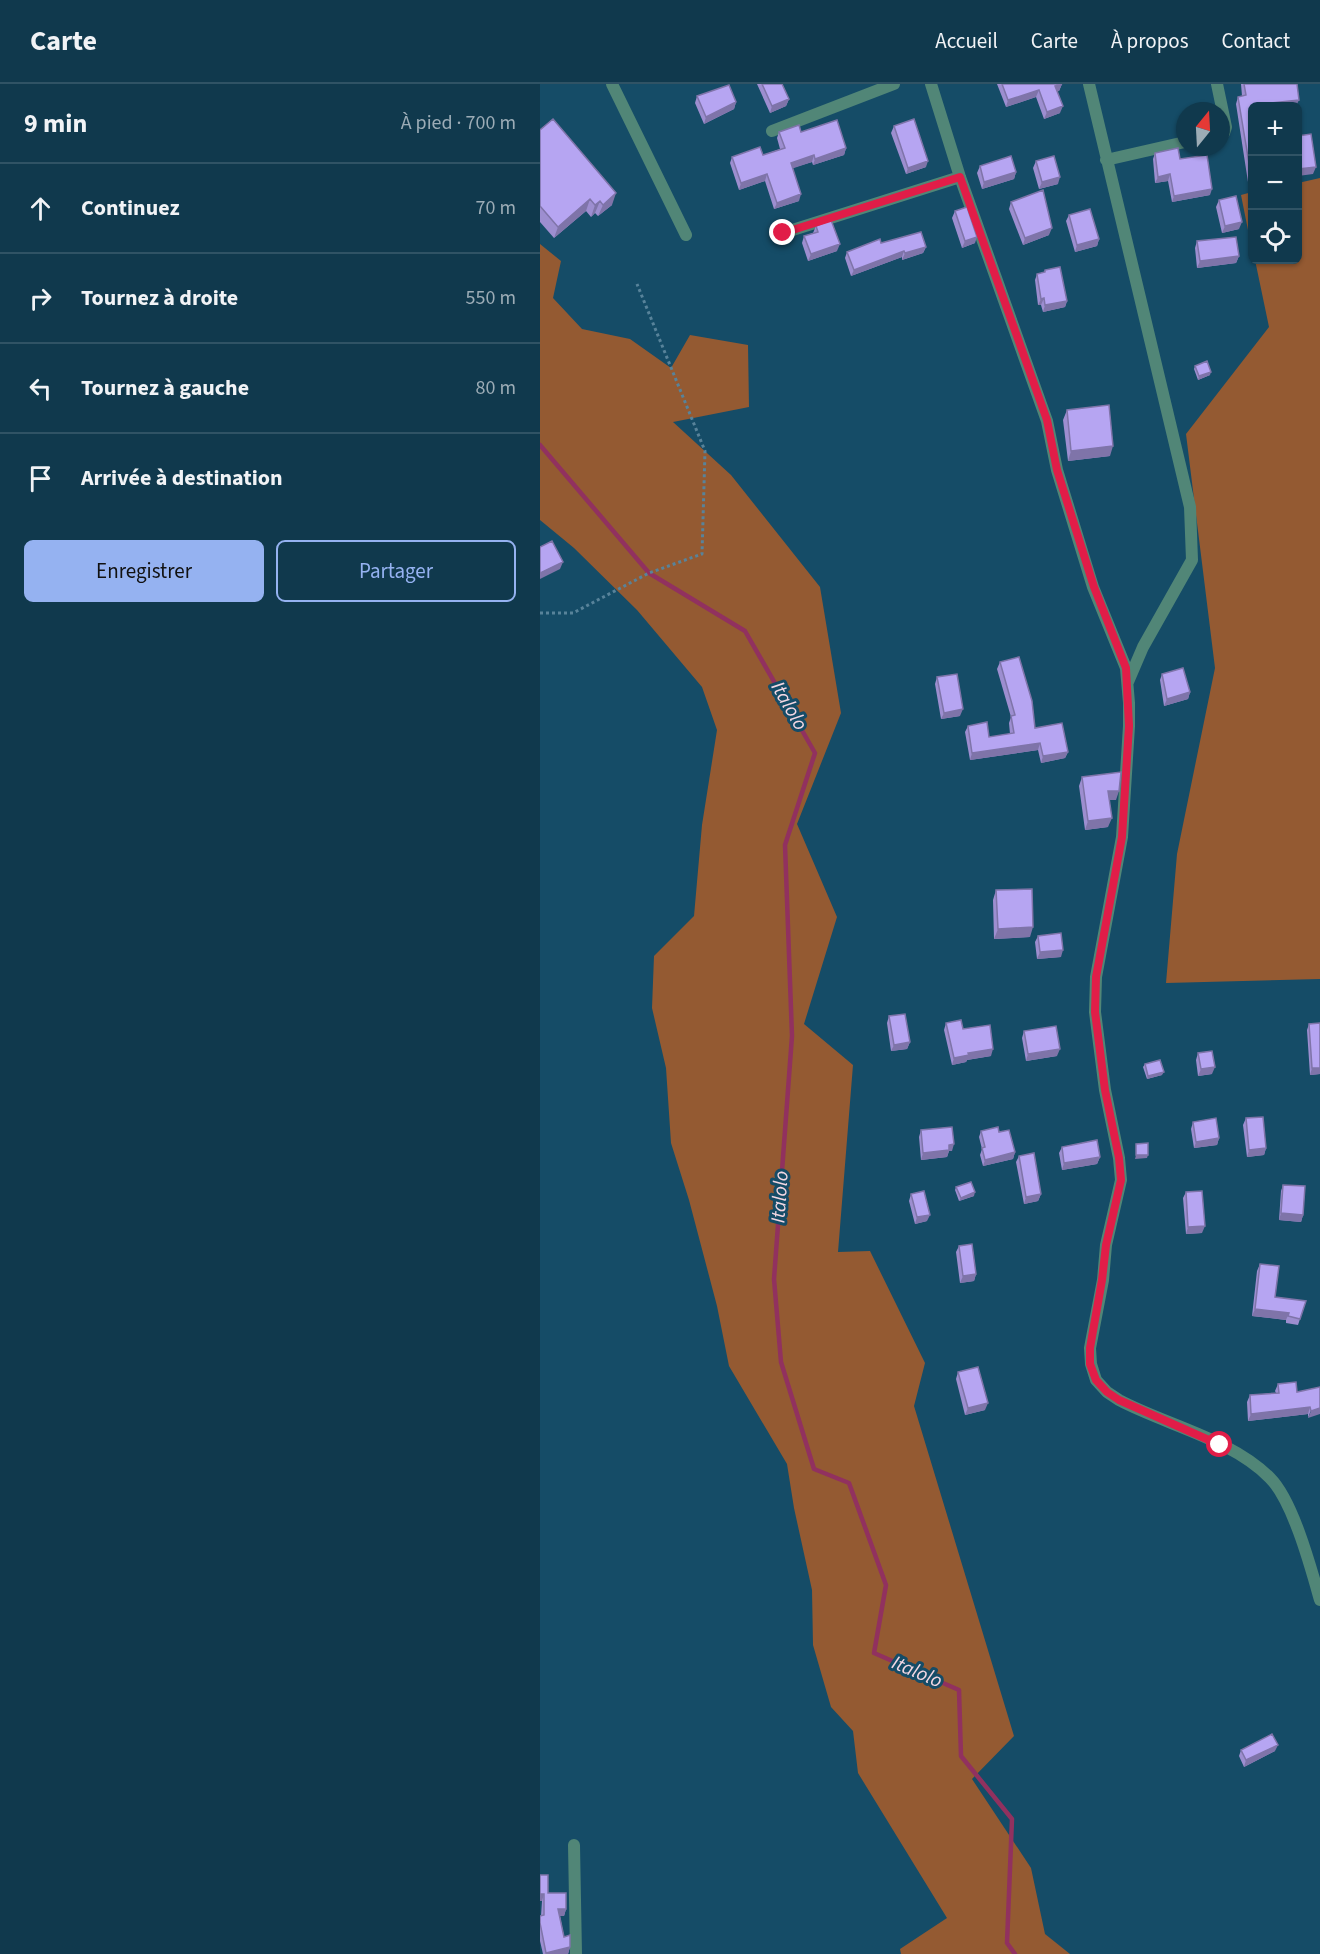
<!DOCTYPE html>
<html lang="fr">
<meta charset="utf-8">
<style>
body{margin:0;font-family:"Source Sans 3",sans-serif;background:#194054;color:#f1f3f6}
.controls{position:absolute;right:18px;top:18px;display:grid;overflow:hidden;border-radius:9px;box-shadow:0 2px 4px #0004}
.controls button{width:54px;height:54px;display:grid;place-items:center;padding:0;border:0;border-bottom:2px solid #305365;background:#10394d;color:#f1f3f6;font:30px sans-serif}
.compass{position:absolute;left:636px;top:18px;width:54px;height:54px;border-radius:50%;background:#10394d;box-shadow:0 2px 4px #0004;rotate:18deg}
.stop{position:absolute;width:18px;height:18px;margin:-14px;border:4px solid #e11d48;border-radius:50%;background:#fff}
.stop.end{background:#e11d48;border-color:#fff;box-shadow:0 2px 6px #0008}
.list{margin:0;padding:0;list-style:none}
h2{display:flex;justify-content:space-between;align-items:center;height:78px;margin:0;padding:0 24px;font-size:26px}
h2 small{font-size:20px;font-weight:400;color:#9cacb6}
.list li{display:grid;grid-template-columns:39px 1fr auto;gap:18px;align-items:center;box-sizing:border-box;height:90px;padding:0 24px;border-top:2px solid #305365}
.list b{display:block;font-size:22px;white-space:nowrap}
.list em{font-size:20px;font-style:normal;color:#9cacb6}
.actions{display:flex;gap:12px;padding:18px 24px}
.actions a{flex:1;padding:14px 0;border:2px solid #95b2f1;border-radius:9px;text-align:center;font-size:21px;color:#95b2f1}
.actions .main{background:#95b2f1;color:#111}
.icon{flex:none;width:33px;height:33px;fill:none;stroke:currentColor;stroke-width:2;stroke-linecap:round;stroke-linejoin:round}
.map{position:relative;flex:none;width:780px;height:1870px;overflow:hidden}
header{display:flex;align-items:center;gap:36px;box-sizing:border-box;height:84px;padding:0 30px;background:#10394d;border-bottom:2px solid #305365}
header strong{font-size:28px}
nav{display:flex;gap:33px;margin-inline-start:auto;font-size:21px}
main{display:flex}
aside{flex:1;background:#10394d}
.map>svg:first-child{display:block}
.green{fill:#945a32}
.lines{fill:none;stroke-linecap:round;stroke-linejoin:round}
.stream{stroke:#91315f;stroke-width:4.5}
.path{stroke:#58839a;stroke-width:3;stroke-dasharray:3 3;stroke-linecap:butt}
.minor{stroke:#518677;stroke-width:12}
.wall{fill:#9d8ed0}
.shaded-wall{fill:#7f74a9}
.building{fill:#b6a5f2;stroke:#7f74a9;stroke-width:1.5}
.route{stroke:#e11d48;stroke-width:8}
.labels{text-anchor:middle;dominant-baseline:central;stroke-width:6;stroke-linejoin:round;paint-order:stroke}
.water-label{font-size:20px;font-style:italic;fill:#f4d8e3;stroke:#154c67}
</style>
<header>
<strong>Carte</strong>
<nav><a>Accueil</a><a>Carte</a><a>À propos</a><a>Contact</a></nav>
</header>
<main>
<aside>
<h2>9 min<small>À pied · 700 m</small></h2>
<ul class="list">
<li><svg class="icon" aria-label="ahead" viewBox="0 0 24 24"><path d="M12 20V5M6 11l6-6 6 6"/></svg><div><b>Continuez</b></div><em>70 m</em></li>
<li><svg class="icon" aria-label="right" viewBox="0 0 24 24"><path d="M7 20v-9h11M14 6l5 5-5 5"/></svg><div><b>Tournez à droite</b></div><em>550 m</em></li>
<li><svg class="icon" aria-label="left" viewBox="0 0 24 24"><path d="M17 20v-9H6M10 6l-5 5 5 5"/></svg><div><b>Tournez à gauche</b></div><em>80 m</em></li>
<li><svg class="icon" aria-label="arrive" viewBox="0 0 24 24"><path d="M6 21V4h12l-3 4 3 4H6"/></svg><div><b>Arrivée à destination</b></div></li>
</ul>
<div class="actions"><a class="main">Enregistrer</a><a>Partager</a></div>
</aside>
<div class="map">
<svg width="780" height="1870" viewBox="0 0 780 1870">
<rect width="100%" height="100%" fill="#154c67"/>
<path class="green" d="M 780,94 L 780,895 L 626,899 L 637,770 L 675,584 L 646,350 L 729,243 L 715,176 L 758,176 L 758,99 Z
M 712,108 L 712,166 L 701,111 Z
M 0,160 L 21,177 L 13,214 L 42,245 L 90,255 L 131,284 L 150,251 L 208,261 L 209,323 L 133,338 L 191,391 L 280,503 L 301,629 L 257,740 L 297,833 L 264,940 L 313,981 L 298,1168 L 330,1167 L 385,1279 L 374,1322 L 474,1652 L 432,1695 L 491,1784 L 505,1850 L 530,1870 L 361,1870 L 360,1865 L 407,1834 L 318,1689 L 313,1647 L 291,1623 L 273,1561 L 272,1506 L 254,1424 L 247,1380 L 189,1282 L 177,1222 L 149,1116 L 131,1059 L 126,984 L 112,924 L 114,872 L 154,832 L 162,741 L 177,646 L 162,603 L 97,526 L 34,464 L 0,436 Z"/>
<g class="lines">
<path class="stream" d="M 0,361 L 109,489 L 205,547 L 275,669 L 245,761 L 252,952 L 234,1195 L 241,1278 L 274,1385 L 309,1399 L 346,1501 L 334,1569 L 419,1606 L 421,1672 L 472,1735 L 467,1859 L 475,1870"/>
<path class="path" d="M 0,529 L 33,529 L 109,489 L 162,470 L 165,367 L 97,200"/>
<path class="minor" d="M 72,0 L 146,151
M 391,0 L 420,93 L 507,337 L 517,386 L 553,503 L 586,584 L 589,619 L 589,642 L 582,753 L 556,893 L 555,928 L 565,1006 L 579,1074 L 581,1096 L 566,1161 L 563,1196 L 550,1264 L 551,1280 L 556,1296 L 567,1308 L 579,1316 C 626,1341 692,1355 730,1394 C 753,1417 771,1484 780,1516
M 549,0 L 650,423 L 652,476 L 603,563 L 588,598
M 677,0 L 686,43 L 684,49 L 681,50
M 232,47 L 354,0
M 566,76 L 645,58
M 243,149 L 420,93
M 34,1761 L 36,1870"/>
</g>
<path class="wall" d="M 217,0 L 242,0 L 249,15 L 246,22 L 230,29 Z
M 457,0 L 522,0 L 519,7 L 517,7 L 520,29 L 504,35 L 496,13 L 466,23 Z
M 701,0 L 757,0 L 712,22 L 712,97 L 708,98 L 696,20 L 698,13 L 702,12 Z
M 157,12 L 196,18 L 194,25 L 164,40 L 155,19 Z
M 354,42 L 386,83 L 366,90 L 351,49 Z
M 0,46 L 72,121 L 58,132 L 55,129 L 51,133 L 46,127 L 14,154 L 0,138 Z
M 239,48 L 261,48 L 306,64 L 304,71 L 273,81 L 272,78 L 252,84 L 259,117 L 234,125 L 225,97 L 199,106 L 190,79 L 192,73 L 223,71 L 240,65 L 237,54 Z
M 615,69 L 640,75 L 670,111 L 632,118 L 628,97 L 615,99 L 613,75 Z
M 496,77 L 518,100 L 499,105 L 493,84 Z
M 440,82 L 476,88 L 474,95 L 442,105 L 437,89 Z
M 679,116 L 699,145 L 682,149 L 676,123 Z
M 471,118 L 509,151 L 483,161 L 469,125 Z
M 415,127 L 435,159 L 422,164 L 412,134 Z
M 529,131 L 559,155 L 557,162 L 535,168 L 526,137 Z
M 276,142 L 297,167 L 268,177 L 262,159 L 264,152 L 273,149 Z
M 657,157 L 699,172 L 696,179 L 657,184 L 655,164 Z
M 341,159 L 386,163 L 383,169 L 362,176 L 362,173 L 311,192 L 305,174 L 307,168 Z
M 505,186 L 527,217 L 525,223 L 503,228 L 501,221 L 498,221 L 495,196 L 497,190 L 504,188 Z
M 655,282 L 670,291 L 658,296 L 654,285 Z
M 527,326 L 570,372 L 528,377 L 523,336 Z
M 460,578 L 495,644 L 528,668 L 525,674 L 501,679 L 498,666 L 430,676 L 425,648 L 428,642 L 449,653 L 470,650 L 469,639 L 471,633 L 457,585 Z
M 622,590 L 650,608 L 648,615 L 624,622 L 620,596 Z
M 397,593 L 420,632 L 401,635 L 395,600 Z
M 542,693 L 576,716 L 569,716 L 568,743 L 545,746 L 539,702 Z
M 456,806 L 490,853 L 454,855 L 453,816 Z
M 498,852 L 521,873 L 497,875 L 495,858 Z
M 349,932 L 370,958 L 367,965 L 351,967 L 347,939 Z
M 406,939 L 423,945 L 451,972 L 427,976 L 426,978 L 412,981 L 404,946 Z
M 769,940 L 780,990 L 770,991 L 767,946 Z
M 484,947 L 517,972 L 486,977 L 482,954 Z
M 658,969 L 672,990 L 658,992 L 656,976 Z
M 605,980 L 622,991 L 607,995 L 603,983 Z
M 706,1034 L 726,1064 L 724,1071 L 707,1073 L 703,1041 Z
M 653,1038 L 679,1054 L 677,1061 L 654,1064 L 651,1045 Z
M 381,1046 L 412,1067 L 409,1067 L 407,1073 L 381,1076 L 379,1053 Z
M 441,1047 L 459,1048 L 475,1068 L 473,1075 L 443,1082 L 440,1071 L 442,1065 L 439,1053 Z
M 522,1063 L 560,1073 L 557,1080 L 522,1086 L 519,1069 Z
M 479,1072 L 501,1110 L 498,1117 L 484,1120 L 476,1078 Z
M 743,1101 L 763,1131 L 761,1138 L 739,1136 L 741,1107 Z
M 416,1103 L 434,1112 L 419,1117 L 415,1106 Z
M 646,1108 L 662,1149 L 646,1150 L 643,1114 Z
M 371,1110 L 387,1137 L 375,1140 L 369,1117 Z
M 419,1162 L 436,1190 L 434,1197 L 420,1199 L 416,1168 Z
M 720,1180 L 735,1213 L 760,1235 L 758,1241 L 746,1239 L 746,1236 L 712,1232 L 717,1187 Z
M 418,1288 L 445,1326 L 425,1331 L 416,1295 Z
M 738,1300 L 757,1308 L 780,1303 L 768,1334 L 768,1330 L 708,1337 L 707,1318 L 710,1311 L 736,1309 L 735,1307 Z
M 701,1666 L 735,1667 L 704,1683 L 699,1672 Z
M 0,1791 L 8,1809 L 26,1825 L 24,1832 L 20,1832 L 24,1853 L 30,1863 L 28,1870 L 3,1870 L 0,1857 L 0,1832 L 1,1832 L 2,1817 L 0,1817 Z"/>
<path class="shaded-wall" d="M 522,0 L 519,7 L 513,9 L 515,2 Z
M 499,6 L 496,13 L 466,23 L 468,16 Z
M 249,15 L 246,22 L 230,29 L 232,22 Z
M 759,16 L 756,22 L 731,22 L 732,19 Z
M 196,18 L 194,25 L 164,40 L 166,33 Z
M 523,22 L 520,29 L 504,35 L 507,28 Z
M 306,64 L 304,71 L 273,81 L 275,75 Z
M 274,71 L 272,78 L 248,86 L 251,79 Z
M 388,77 L 386,83 L 366,90 L 368,84 Z
M 776,83 L 773,90 L 758,92 L 758,85 Z
M 476,88 L 474,95 L 442,105 L 444,98 Z
M 227,90 L 225,97 L 199,106 L 201,99 Z
M 630,90 L 628,97 L 615,99 L 618,93 Z
M 711,91 L 712,91 L 712,97 L 708,98 Z
M 520,93 L 518,100 L 499,105 L 502,98 Z
M 672,105 L 670,111 L 632,118 L 634,112 Z
M 76,109 L 72,121 L 58,132 L 63,121 Z
M 261,110 L 259,117 L 234,125 L 237,119 Z
M 50,115 L 46,127 L 14,154 L 18,143 Z
M 60,117 L 55,129 L 51,133 L 55,121 Z
M 702,138 L 699,145 L 682,149 L 685,142 Z
M 512,144 L 509,151 L 483,161 L 485,154 Z
M 437,153 L 435,159 L 422,164 L 425,157 Z
M 559,155 L 557,162 L 535,168 L 537,161 Z
M 300,160 L 297,167 L 268,177 L 271,170 Z
M 386,163 L 383,169 L 362,176 L 365,169 Z
M 364,167 L 362,173 L 311,192 L 314,186 Z
M 699,172 L 696,179 L 657,184 L 660,177 Z
M 504,214 L 501,221 L 498,221 L 501,215 Z
M 527,217 L 525,223 L 503,228 L 505,221 Z
M 671,288 L 670,291 L 658,296 L 659,292 Z
M 573,362 L 570,372 L 528,377 L 531,367 Z
M 23,478 L 20,485 L 0,495 L 0,489 Z
M 650,608 L 648,615 L 624,622 L 627,615 Z
M 423,625 L 420,632 L 401,635 L 404,629 Z
M 500,659 L 498,666 L 430,676 L 432,669 Z
M 528,668 L 525,674 L 501,679 L 503,672 Z
M 568,707 L 579,707 L 576,716 L 565,716 Z
M 572,734 L 568,743 L 545,746 L 548,737 Z
M 493,843 L 490,853 L 454,855 L 458,845 Z
M 523,866 L 521,873 L 497,875 L 500,868 Z
M 370,958 L 367,965 L 351,967 L 354,961 Z
M 453,965 L 451,972 L 427,976 L 426,978 L 412,981 L 414,974 L 428,969 Z
M 520,965 L 517,972 L 486,977 L 488,970 Z
M 675,983 L 672,990 L 658,992 L 661,985 Z
M 772,984 L 780,984 L 780,990 L 770,991 Z
M 624,988 L 622,991 L 607,995 L 608,992 Z
M 679,1054 L 677,1061 L 654,1064 L 656,1058 Z
M 414,1060 L 412,1067 L 409,1067 L 407,1073 L 381,1076 L 383,1069 L 409,1061 Z
M 726,1064 L 724,1071 L 707,1073 L 709,1066 Z
M 475,1068 L 473,1075 L 443,1082 L 445,1076 Z
M 596,1071 L 608,1071 L 607,1074 L 595,1075 Z
M 560,1073 L 557,1080 L 522,1086 L 524,1079 Z
M 435,1108 L 434,1112 L 419,1117 L 421,1114 Z
M 501,1110 L 498,1117 L 484,1120 L 486,1113 Z
M 741,1129 L 763,1131 L 761,1138 L 739,1136 Z
M 390,1131 L 387,1137 L 375,1140 L 377,1133 Z
M 665,1142 L 662,1149 L 646,1150 L 648,1143 Z
M 436,1190 L 434,1197 L 420,1199 L 423,1192 Z
M 715,1225 L 749,1229 L 746,1236 L 712,1232 Z
M 448,1319 L 445,1326 L 425,1331 L 428,1324 Z
M 770,1323 L 768,1330 L 708,1337 L 711,1330 Z
M 780,1324 L 780,1330 L 768,1334 L 771,1327 Z
M 738,1661 L 735,1667 L 704,1683 L 706,1676 Z
M 0,1810 L 4,1810 L 2,1817 L 0,1817 Z
M 18,1825 L 26,1825 L 24,1832 L 16,1832 Z
M 30,1863 L 28,1870 L 6,1870 L 6,1869 Z"/>
<path class="building" d="M 222,0 L 242,0 L 249,15 L 232,22 Z
M 462,0 L 522,0 L 515,2 L 523,22 L 507,28 L 499,6 L 468,16 Z
M 704,0 L 757,0 L 759,16 L 732,19 L 733,22 L 712,22 L 712,91 L 711,91 L 698,13 L 706,11 Z
M 189,1 L 196,18 L 166,33 L 157,12 Z
M 13,35 L 76,109 L 63,121 L 60,117 L 55,121 L 50,115 L 18,143 L 0,122 L 0,46 Z
M 374,35 L 388,77 L 368,84 L 354,42 Z
M 297,36 L 306,64 L 275,75 L 274,71 L 251,79 L 261,110 L 237,119 L 227,90 L 201,99 L 192,73 L 220,63 L 223,71 L 245,64 L 239,48 L 259,41 L 261,48 Z
M 771,50 L 776,83 L 758,85 L 758,52 Z
M 638,64 L 640,75 L 667,71 L 672,105 L 634,112 L 630,90 L 618,93 L 615,69 Z
M 471,72 L 476,88 L 444,98 L 440,82 Z
M 514,72 L 520,93 L 502,98 L 496,77 Z
M 503,106 L 512,144 L 485,154 L 471,118 Z
M 696,112 L 702,138 L 685,142 L 679,116 Z
M 427,123 L 437,153 L 425,157 L 415,127 Z
M 550,125 L 559,155 L 537,161 L 529,131 Z
M 291,136 L 300,160 L 271,170 L 264,152 L 278,148 L 276,142 Z
M 381,148 L 386,163 L 365,169 L 364,167 L 314,186 L 307,168 L 340,155 L 341,159 Z
M 696,153 L 699,172 L 660,177 L 657,157 Z
M 520,183 L 527,217 L 505,221 L 504,214 L 501,215 L 497,190 L 505,188 L 505,186 Z
M 667,277 L 671,288 L 659,292 L 655,282 Z
M 569,321 L 573,362 L 531,367 L 527,326 Z
M 12,457 L 23,478 L 0,489 L 0,463 Z
M 479,573 L 492,617 L 495,644 L 522,639 L 528,668 L 503,672 L 500,659 L 432,669 L 428,642 L 447,638 L 449,653 L 474,649 L 471,632 L 475,631 L 460,578 Z
M 643,584 L 650,608 L 627,615 L 622,590 Z
M 417,590 L 423,625 L 404,629 L 397,593 Z
M 581,688 L 579,707 L 568,707 L 572,734 L 548,737 L 542,693 Z
M 492,805 L 493,843 L 458,845 L 456,806 Z
M 521,849 L 523,866 L 500,868 L 498,852 Z
M 365,930 L 370,958 L 354,961 L 349,932 Z
M 421,936 L 423,945 L 450,941 L 453,965 L 428,969 L 429,971 L 414,974 L 406,939 Z
M 780,939 L 780,984 L 772,984 L 769,940 Z
M 516,942 L 520,965 L 488,970 L 484,947 Z
M 672,967 L 675,983 L 661,985 L 658,969 Z
M 620,976 L 624,988 L 608,992 L 605,980 Z
M 723,1033 L 726,1064 L 709,1066 L 706,1034 Z
M 676,1034 L 679,1054 L 656,1058 L 653,1038 Z
M 412,1043 L 414,1060 L 409,1061 L 409,1066 L 383,1069 L 381,1046 Z
M 458,1043 L 459,1048 L 469,1046 L 475,1068 L 445,1076 L 442,1064 L 445,1063 L 441,1047 Z
M 557,1056 L 560,1073 L 524,1079 L 522,1063 Z
M 608,1059 L 608,1071 L 596,1071 L 596,1060 Z
M 494,1069 L 501,1110 L 486,1113 L 479,1072 Z
M 431,1098 L 435,1108 L 421,1114 L 416,1103 Z
M 743,1101 L 765,1102 L 763,1131 L 741,1129 Z
M 384,1107 L 390,1131 L 377,1133 L 371,1110 Z
M 662,1107 L 665,1142 L 648,1143 L 646,1108 Z
M 432,1160 L 436,1190 L 423,1192 L 419,1162 Z
M 720,1180 L 739,1182 L 735,1213 L 766,1217 L 760,1235 L 748,1232 L 749,1229 L 715,1225 Z
M 438,1283 L 448,1319 L 428,1324 L 418,1288 Z
M 756,1298 L 757,1308 L 780,1303 L 780,1324 L 771,1327 L 770,1323 L 711,1330 L 710,1311 L 739,1309 L 738,1300 Z
M 732,1650 L 738,1661 L 706,1676 L 701,1666 Z
M 0,1791 L 8,1791 L 8,1809 L 26,1809 L 26,1825 L 18,1825 L 24,1853 L 30,1851 L 30,1863 L 6,1869 L 0,1839 L 0,1832 L 4,1831 L 4,1810 L 0,1810 Z"/>
<g class="lines">
<path class="route" d="M 243,149 L 420,93 L 507,336 L 517,386 L 554,503 L 586,584 L 589,642 L 582,753 L 556,893 L 555,928 L 565,1006 L 579,1074 L 581,1096 L 566,1161 L 562,1196 L 550,1264 L 550,1280 L 556,1296 L 567,1308 L 579,1316 L 680,1361"/>
</g>
<g class="labels">
<g class="water-label">
<text transform="translate(249 622) rotate(60)">Italolo</text>
<text transform="translate(240 1113) rotate(-86)">Italolo</text>
<text transform="translate(377 1588) rotate(23)">Italolo</text>
</g>
</g>
</svg>
<div class="controls">
<button>+</button>
<button>−</button>
<button><svg class="icon" aria-label="locate" viewBox="0 0 24 24"><circle cx="12" cy="12" r="6"/><path d="M12 2v4M12 18v4M2 12h4M18 12h4"/></svg></button>
</div>
<svg class="compass" viewBox="-18 -18 36 36"><path d="M0-13l5 13h-10z" fill="#e53935"/><path d="M0 13l5-13h-10z" fill="#9cacb6"/></svg>
<div class="stop" style="left:680px;top:1361px"></div>
<div class="stop end" style="left:243px;top:149px"></div>
</div>
</main>
